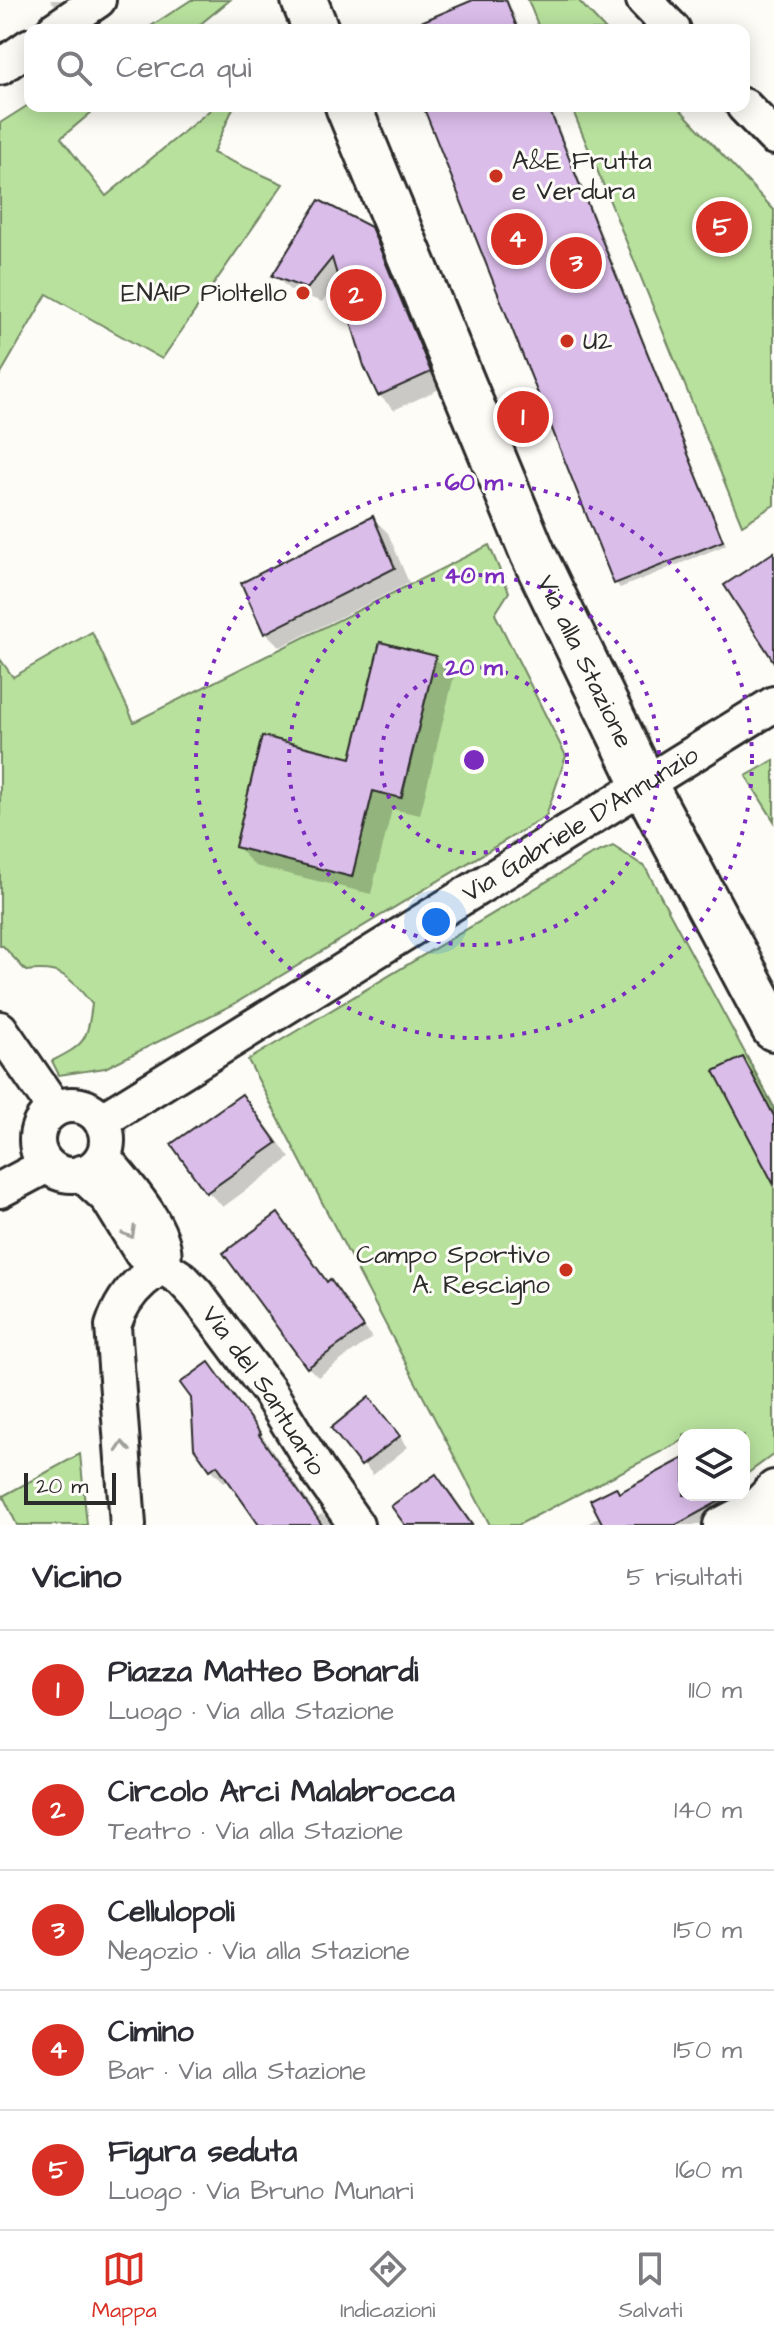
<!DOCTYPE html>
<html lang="it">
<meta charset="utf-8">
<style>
body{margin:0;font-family:"Architects Daughter",sans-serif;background:#f7f7f7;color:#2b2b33}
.controls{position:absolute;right:24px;bottom:24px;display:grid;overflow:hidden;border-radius:16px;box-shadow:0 4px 20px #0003}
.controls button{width:72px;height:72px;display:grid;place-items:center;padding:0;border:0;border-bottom:2px solid #e1e1e2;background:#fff;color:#2b2b33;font:40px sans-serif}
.scale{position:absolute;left:24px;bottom:20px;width:92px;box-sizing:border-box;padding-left:8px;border:4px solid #2b2b2b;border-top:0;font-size:22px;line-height:28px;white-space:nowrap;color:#2b2b2b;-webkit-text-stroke:6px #fdfcf7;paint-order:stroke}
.you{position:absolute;left:436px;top:922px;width:28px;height:28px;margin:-20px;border:6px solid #fff;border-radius:50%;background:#1a73e8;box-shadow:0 0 0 12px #1a73e833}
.badge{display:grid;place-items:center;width:52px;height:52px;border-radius:50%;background:#d93025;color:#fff;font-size:26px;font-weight:700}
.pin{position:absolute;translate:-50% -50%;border:4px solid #fff;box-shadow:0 2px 8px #0006}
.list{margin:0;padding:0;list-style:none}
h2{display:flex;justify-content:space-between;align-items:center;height:104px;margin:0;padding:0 32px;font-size:34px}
h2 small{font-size:26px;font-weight:400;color:#7c7c81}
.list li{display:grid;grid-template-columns:52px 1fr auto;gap:24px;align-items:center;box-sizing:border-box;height:120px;padding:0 32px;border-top:2px solid #e1e1e2}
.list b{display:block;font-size:30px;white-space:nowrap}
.list p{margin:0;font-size:26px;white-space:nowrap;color:#7c7c81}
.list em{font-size:26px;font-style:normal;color:#7c7c81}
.icon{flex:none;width:44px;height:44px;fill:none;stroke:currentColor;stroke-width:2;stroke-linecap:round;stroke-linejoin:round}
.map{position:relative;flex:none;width:774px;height:1525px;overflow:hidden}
.search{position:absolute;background:#fff;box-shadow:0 4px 20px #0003;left:24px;right:24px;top:24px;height:88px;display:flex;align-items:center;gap:20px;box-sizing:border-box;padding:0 28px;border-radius:16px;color:#7c7c81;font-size:30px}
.sheet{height:704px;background:#fff}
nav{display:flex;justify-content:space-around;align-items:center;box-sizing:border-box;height:112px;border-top:2px solid #e1e1e2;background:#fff;font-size:22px;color:#7c7c81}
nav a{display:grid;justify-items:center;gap:4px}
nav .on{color:#d93025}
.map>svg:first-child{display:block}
.green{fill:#b8e19d;stroke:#728664;stroke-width:2;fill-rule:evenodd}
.shadow{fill:#0003}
.building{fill:#dbbdea;stroke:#2b2b2b;stroke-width:2}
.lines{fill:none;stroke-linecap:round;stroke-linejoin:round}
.street-casing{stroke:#2b2b2b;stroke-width:40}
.secondary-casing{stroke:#2b2b2b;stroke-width:50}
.street{stroke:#fdfcf7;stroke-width:34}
.secondary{stroke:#fdfcf7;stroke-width:44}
.oneway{stroke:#9e9e9b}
.ring{fill:none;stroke:#7b2cbf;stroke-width:4;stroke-dasharray:4 8}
.poi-dot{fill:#c8321e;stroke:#fdfcf7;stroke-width:3}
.labels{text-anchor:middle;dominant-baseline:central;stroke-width:6;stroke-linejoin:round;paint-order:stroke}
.poi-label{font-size:26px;fill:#2b2b2b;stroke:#fdfcf7;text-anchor:start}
.street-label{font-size:26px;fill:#2b2b2b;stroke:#fdfcf7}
.centre{fill:#7b2cbf;stroke:#fdfcf7;stroke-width:4}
.ring-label{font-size:24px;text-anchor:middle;font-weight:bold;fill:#7b2cbf;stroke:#fdfcf7;stroke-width:6;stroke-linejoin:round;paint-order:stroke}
</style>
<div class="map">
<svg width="774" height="1525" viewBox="0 0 774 1525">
<rect width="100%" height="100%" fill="#fdfcf7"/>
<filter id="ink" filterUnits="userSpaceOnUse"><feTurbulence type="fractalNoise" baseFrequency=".0125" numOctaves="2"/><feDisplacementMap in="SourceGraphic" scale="16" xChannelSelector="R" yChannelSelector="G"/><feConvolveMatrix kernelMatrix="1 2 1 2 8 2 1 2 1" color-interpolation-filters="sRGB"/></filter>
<g filter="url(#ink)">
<path class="green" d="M 191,0 L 230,0 L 193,30 L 145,30 Z
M 528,0 L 578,0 L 606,30 L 540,30 Z
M 30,104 L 30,106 L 99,106 L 61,138 L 106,196 L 215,106 L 234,106 L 213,153 L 283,184 L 162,359 L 47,294 L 0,375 L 0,123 Z
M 571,106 L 677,106 L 774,210 L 774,505 L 742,525 Z
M 489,545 L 509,592 L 495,614 L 566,756 L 546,816 L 234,1004 L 105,1068 L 59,1075 L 52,1061 C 85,1044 87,1042 92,1004 C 70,978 63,966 26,971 L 3,946 L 0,946 L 0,659 L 13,677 L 92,632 L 134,722 ZM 380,642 L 436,656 L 402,797 L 373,791 L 352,877 L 235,847 L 262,736 L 351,758 Z
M 774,760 L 774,821 L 746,776 Z
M 613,846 L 645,867 L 774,1107 L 774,1454 L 744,1476 L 744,1435 L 684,1435 L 684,1440 L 518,1525 L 490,1525 L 248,1060 L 591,855 Z
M 80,1454 L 87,1525 L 17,1525 L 3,1496 Z"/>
<path class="shadow" d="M 50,0 L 91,0 L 66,16 Z
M 479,0 L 508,0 L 520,30 L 403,30 Z
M 425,106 L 550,106 L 726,545 L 620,588 L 616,583 Z
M 370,229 L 385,244 L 444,387 L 394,410 L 379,395 L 341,280 L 322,302 L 290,290 L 275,276 Z
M 373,518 L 388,533 L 409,583 L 280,647 L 265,632 Z
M 435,658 L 454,676 L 420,815 L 392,809 L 371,894 L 255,866 L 237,847 L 353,761 Z
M 742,1059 L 755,1072 L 774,1108 L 774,1181 Z
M 242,1096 L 256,1111 L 290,1158 L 223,1207 L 208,1192 L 174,1144 Z
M 278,1216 L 329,1283 L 340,1292 L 372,1338 L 318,1377 L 308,1367 Z
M 209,1365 L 222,1378 L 318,1516 L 322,1514 L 333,1525 L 263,1525 L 229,1478 L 224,1482 L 211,1469 Z
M 379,1410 L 408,1447 L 373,1475 L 334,1428 Z
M 684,1460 L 684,1495 L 736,1495 L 743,1507 L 710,1525 L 585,1525 L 601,1516 L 616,1489 L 621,1494 Z
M 436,1476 L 448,1488 L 474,1525 L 407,1525 Z"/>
<path class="building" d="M 473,0 L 506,0 L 518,30 L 402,30 Z
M 423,106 L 548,106 L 723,541 L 614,584 Z
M 319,200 L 371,227 L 431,372 L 378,396 L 364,366 L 332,258 L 307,289 L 272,276 Z
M 373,516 L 395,568 L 264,634 L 241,583 Z
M 774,552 L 774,662 L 724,585 Z
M 380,642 L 436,656 L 401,798 L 373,791 L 352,877 L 235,847 L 262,736 L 351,758 Z
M 743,1057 L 774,1116 L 774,1185 L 714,1071 Z
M 242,1094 L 277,1143 L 206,1193 L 171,1144 Z
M 278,1213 L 327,1282 L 330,1279 L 364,1327 L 307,1368 L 223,1253 Z
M 209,1362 L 261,1434 L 259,1435 L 322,1525 L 259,1525 L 217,1465 L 210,1470 L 194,1448 L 191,1398 L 180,1383 Z
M 369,1397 L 400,1436 L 361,1466 L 331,1428 Z
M 684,1458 L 684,1495 L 731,1495 L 676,1525 L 603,1525 L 590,1500 L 616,1487 L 619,1493 Z
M 436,1474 L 472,1525 L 405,1525 L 391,1506 Z"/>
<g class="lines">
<g class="street-casing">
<g id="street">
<path d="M 644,0 L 673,30"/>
<path d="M 54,30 L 98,0"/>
<path d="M 0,67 L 30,46"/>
<path d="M 744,106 L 774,137"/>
<path d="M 0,1029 L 55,1109"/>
<circle cx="72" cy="1140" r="35"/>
<path id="s1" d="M 101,1121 L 774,704"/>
<path d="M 103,1157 C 119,1176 174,1236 162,1263 C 158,1269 149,1275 143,1280 C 128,1293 119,1307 113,1326 L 128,1525"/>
<path id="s2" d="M 81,1173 L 108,1198 L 142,1253 L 182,1279 L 197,1295 L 268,1390 L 318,1471 L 356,1525"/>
<path d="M 0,1190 L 47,1165"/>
<path d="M 721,1525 L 756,1507"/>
<path d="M 761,1525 L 756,1507 L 774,1488"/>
</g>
</g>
<g class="secondary-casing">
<g id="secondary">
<path d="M 304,0 L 316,30"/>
<path id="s3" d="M 348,106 L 533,554 L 644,784 L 774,1028"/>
</g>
</g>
<use href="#street" class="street"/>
<use href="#secondary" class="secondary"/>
</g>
<defs><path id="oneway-chevron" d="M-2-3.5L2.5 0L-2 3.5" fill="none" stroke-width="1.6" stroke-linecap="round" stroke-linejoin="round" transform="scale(2)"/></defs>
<g class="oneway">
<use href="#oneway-chevron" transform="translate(130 1233) rotate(61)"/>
<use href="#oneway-chevron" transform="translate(123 1447) rotate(-94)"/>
</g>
</g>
<g class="ring">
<circle cx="474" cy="760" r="93"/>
<circle cx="474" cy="760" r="185"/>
<circle cx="474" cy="760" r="278"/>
</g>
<g class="poi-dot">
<circle cx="496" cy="176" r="8"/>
<circle cx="303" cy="293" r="8"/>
<circle cx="567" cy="341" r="8"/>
<circle cx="566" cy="1270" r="8"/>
</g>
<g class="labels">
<g class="poi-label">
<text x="512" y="161">A&amp;E Frutta<tspan x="512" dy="30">e Verdura</tspan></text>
<text x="287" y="293" text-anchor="end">ENAIP Pioltello</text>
<text x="583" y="341">U2</text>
<text x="550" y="1255" text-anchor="end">Campo Sportivo<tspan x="550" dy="30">A. Rescigno</tspan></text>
</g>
<g class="street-label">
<text stroke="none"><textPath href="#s3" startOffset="604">Via alla Stazione</textPath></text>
<text stroke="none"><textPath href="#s1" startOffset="564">Via Gabriele D'Annunzio</textPath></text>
<text stroke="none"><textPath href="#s2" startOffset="288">Via del Santuario</textPath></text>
</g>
</g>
<circle cx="474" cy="760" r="12" class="centre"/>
<g class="ring-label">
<text x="474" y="490">60 m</text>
<text x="474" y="583">40 m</text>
<text x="474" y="675">20 m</text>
</g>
</svg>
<div class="controls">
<button><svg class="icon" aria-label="layers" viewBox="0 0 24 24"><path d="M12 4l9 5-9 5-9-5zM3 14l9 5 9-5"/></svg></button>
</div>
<div class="scale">20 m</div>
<div class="you"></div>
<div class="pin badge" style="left:523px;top:417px">1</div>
<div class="pin badge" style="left:356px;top:295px">2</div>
<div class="pin badge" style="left:576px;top:263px">3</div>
<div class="pin badge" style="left:517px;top:239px">4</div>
<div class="pin badge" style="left:722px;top:227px">5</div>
<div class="search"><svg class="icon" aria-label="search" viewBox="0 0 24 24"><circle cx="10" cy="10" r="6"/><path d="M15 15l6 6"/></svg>Cerca qui</div>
</div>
<section class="sheet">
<h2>Vicino<small>5 risultati</small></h2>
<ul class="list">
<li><span class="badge">1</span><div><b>Piazza Matteo Bonardi</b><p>Luogo · Via alla Stazione</p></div><em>110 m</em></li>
<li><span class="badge">2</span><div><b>Circolo Arci Malabrocca</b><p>Teatro · Via alla Stazione</p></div><em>140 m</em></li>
<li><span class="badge">3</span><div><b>Cellulopoli</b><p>Negozio · Via alla Stazione</p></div><em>150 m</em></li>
<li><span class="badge">4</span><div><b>Cimino</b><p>Bar · Via alla Stazione</p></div><em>150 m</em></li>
<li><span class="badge">5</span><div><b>Figura seduta</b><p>Luogo · Via Bruno Munari</p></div><em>160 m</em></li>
</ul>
</section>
<nav>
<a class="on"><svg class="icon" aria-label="map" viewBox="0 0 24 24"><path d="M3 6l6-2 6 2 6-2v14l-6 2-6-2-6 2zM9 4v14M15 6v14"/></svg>Mappa</a>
<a><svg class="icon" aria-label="directions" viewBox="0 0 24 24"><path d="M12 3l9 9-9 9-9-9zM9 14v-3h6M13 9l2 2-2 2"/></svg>Indicazioni</a>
<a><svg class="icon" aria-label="saved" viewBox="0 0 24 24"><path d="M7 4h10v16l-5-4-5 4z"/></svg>Salvati</a>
</nav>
